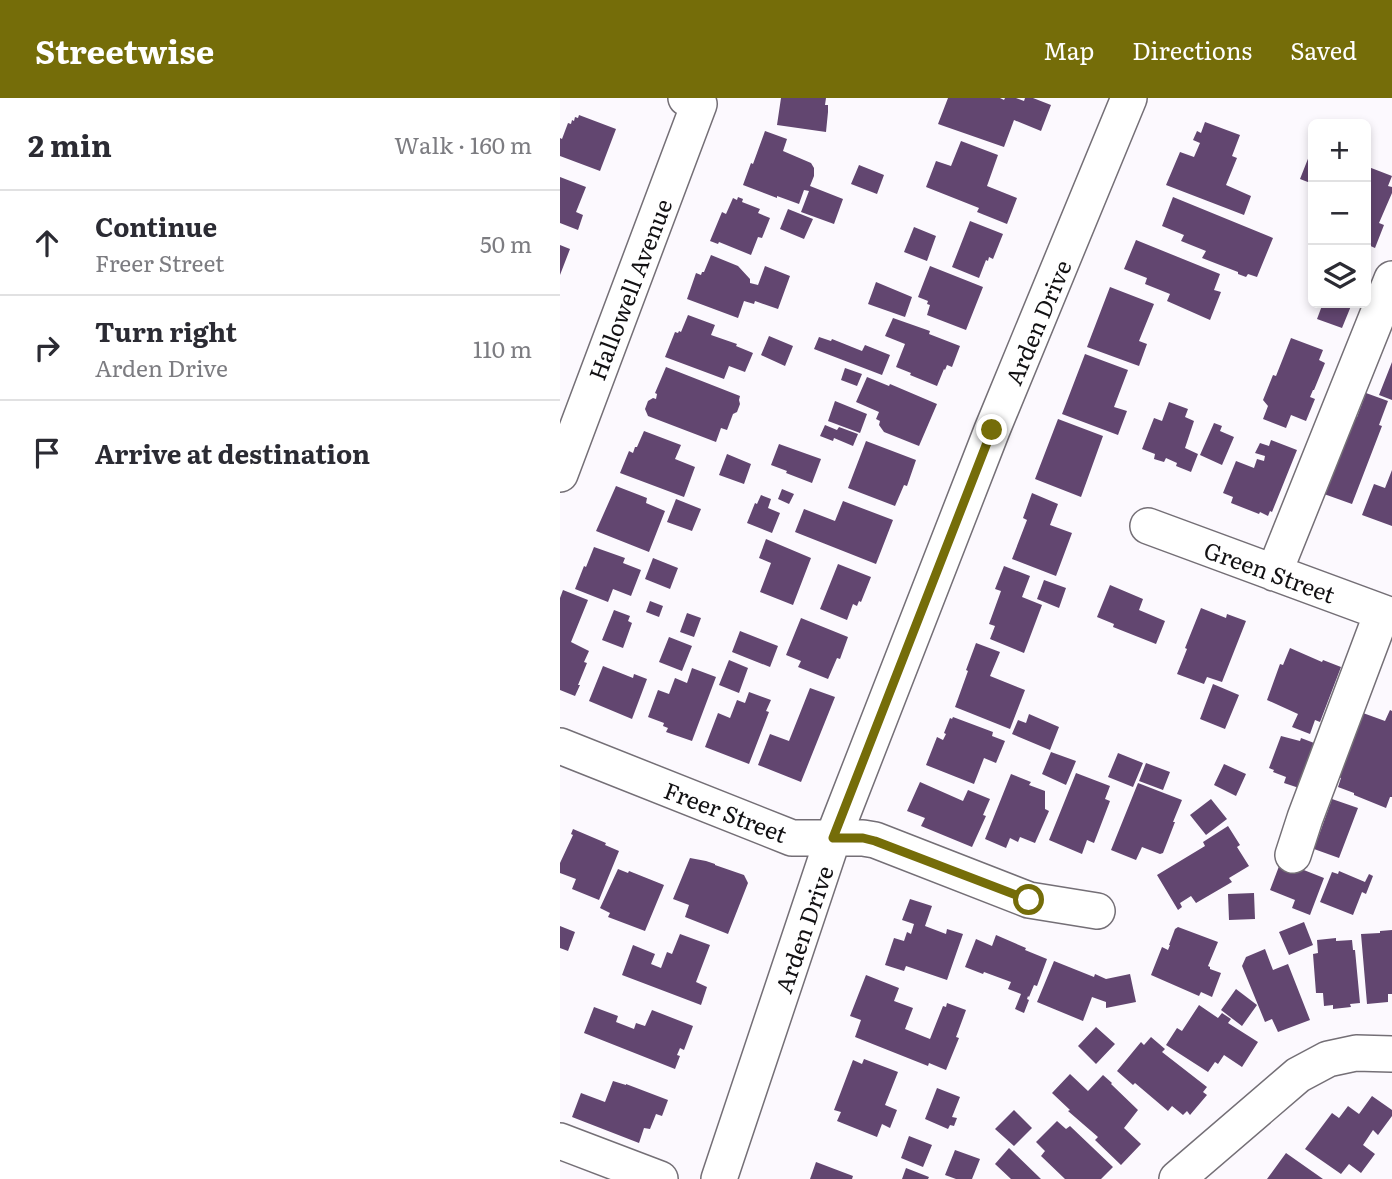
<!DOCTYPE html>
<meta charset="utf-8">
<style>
body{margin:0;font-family:Literata,serif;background:#f2f2f3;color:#2b2b33}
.controls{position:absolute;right:21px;top:21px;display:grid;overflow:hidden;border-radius:10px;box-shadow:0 4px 10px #0003}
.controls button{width:63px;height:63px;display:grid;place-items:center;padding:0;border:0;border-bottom:2px solid #e1e1e2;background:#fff;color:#2b2b33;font:35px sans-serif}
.stop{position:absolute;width:21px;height:21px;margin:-16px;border:5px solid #756d09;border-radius:50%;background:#fff}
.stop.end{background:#756d09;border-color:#fff;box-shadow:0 2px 7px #0008}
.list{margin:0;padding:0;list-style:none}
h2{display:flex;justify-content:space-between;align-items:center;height:91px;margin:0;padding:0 28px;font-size:30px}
h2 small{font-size:23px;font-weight:400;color:#7c7c81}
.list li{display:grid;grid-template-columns:46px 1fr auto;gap:21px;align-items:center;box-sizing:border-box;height:105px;padding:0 28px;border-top:2px solid #e1e1e2}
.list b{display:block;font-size:26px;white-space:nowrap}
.list p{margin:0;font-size:23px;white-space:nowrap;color:#7c7c81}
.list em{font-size:23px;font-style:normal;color:#7c7c81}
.icon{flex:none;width:38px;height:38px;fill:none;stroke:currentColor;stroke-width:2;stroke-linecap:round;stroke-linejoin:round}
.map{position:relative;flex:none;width:832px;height:1081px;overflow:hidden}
header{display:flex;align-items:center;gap:42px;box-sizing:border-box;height:98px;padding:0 35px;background:#756d09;color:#fff}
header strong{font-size:33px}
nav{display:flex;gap:38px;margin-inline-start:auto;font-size:24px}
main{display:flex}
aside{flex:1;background:#fff}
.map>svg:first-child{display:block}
.building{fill:#624670}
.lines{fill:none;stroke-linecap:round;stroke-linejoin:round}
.minor-casing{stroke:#746f76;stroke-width:38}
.minor{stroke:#fff;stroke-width:35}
.route{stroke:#756d09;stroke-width:9}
.labels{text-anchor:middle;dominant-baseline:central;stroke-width:7;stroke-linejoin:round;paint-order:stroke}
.street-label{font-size:23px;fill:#121113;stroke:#fff}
</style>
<header>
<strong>Streetwise</strong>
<nav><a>Map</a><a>Directions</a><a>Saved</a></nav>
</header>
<main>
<aside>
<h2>2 min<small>Walk · 160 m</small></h2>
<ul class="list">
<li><svg class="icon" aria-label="ahead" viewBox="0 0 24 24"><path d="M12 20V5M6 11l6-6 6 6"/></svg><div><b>Continue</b><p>Freer Street</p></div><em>50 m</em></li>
<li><svg class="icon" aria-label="right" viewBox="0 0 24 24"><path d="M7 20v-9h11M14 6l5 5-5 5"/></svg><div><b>Turn right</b><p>Arden Drive</p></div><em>110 m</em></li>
<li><svg class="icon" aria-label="arrive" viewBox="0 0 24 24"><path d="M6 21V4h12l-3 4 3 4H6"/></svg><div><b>Arrive at destination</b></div></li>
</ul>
</aside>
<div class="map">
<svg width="832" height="1081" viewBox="0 0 832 1081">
<rect width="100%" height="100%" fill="#fcf9fe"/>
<path class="building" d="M 221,0 L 266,0 L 265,7 L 268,7 L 268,14 L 266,34 L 217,27 Z
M 388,0 L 440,0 L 444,2 L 445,0 L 456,0 L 464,3 L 465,0 L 473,0 L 491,7 L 481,33 L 454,22 L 444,49 L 378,26 Z
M 19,17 L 56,31 L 40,73 L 0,58 L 0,40 L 2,41 L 8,25 L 11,26 L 12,22 L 14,23 L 15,19 L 18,20 Z
M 645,24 L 680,37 L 672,58 L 677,60 L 666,87 L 691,98 L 684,117 L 606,87 L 620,54 L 634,59 L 640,45 L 633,42 L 637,33 L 641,35 Z
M 205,33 L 227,41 L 223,53 L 251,65 L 254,70 L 254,78 L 250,88 L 283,101 L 274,126 L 241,114 L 249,93 L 244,92 L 239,106 L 217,98 L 217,100 L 183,87 L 191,65 L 193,66 Z
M 401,43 L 438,57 L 427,88 L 457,100 L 447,126 L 417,114 L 419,110 L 366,89 L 376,63 L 391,68 Z
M 753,48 L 753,86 L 740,81 Z
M 299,67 L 324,77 L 317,96 L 291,86 Z
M 806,68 L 832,78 L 828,88 L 832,89 L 832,95 L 819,125 L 824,127 L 815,150 L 806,146 Z
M 0,79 L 26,89 L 16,114 L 23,117 L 18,132 L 0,125 Z
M 178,99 L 183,101 L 182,104 L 200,111 L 198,115 L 210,120 L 202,140 L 198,139 L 191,157 L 159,144 L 158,146 L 150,143 L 162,114 L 166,116 L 173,100 L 177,102 Z
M 613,99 L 713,140 L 697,179 L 688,176 L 686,179 L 678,176 L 678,174 L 642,160 L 646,153 L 621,143 L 624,137 L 602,128 Z
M 228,111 L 253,121 L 244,141 L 220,131 Z
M 410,123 L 443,136 L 433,161 L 429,159 L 428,163 L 426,162 L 419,180 L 392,169 Z
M 354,129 L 376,138 L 367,163 L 344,154 Z
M 576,142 L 660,176 L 654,192 L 661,194 L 650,222 L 607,203 L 610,196 L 585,186 L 587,180 L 564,171 Z
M 0,147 L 10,151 L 0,177 Z
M 151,157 L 178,168 L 190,181 L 190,185 L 198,187 L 205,168 L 230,178 L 218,211 L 195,203 L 194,206 L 184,203 L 178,220 L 127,201 L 136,175 L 141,177 L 142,174 L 144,174 Z
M 370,168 L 423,189 L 406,232 L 367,217 L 370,207 L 367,206 L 368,203 L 358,199 Z
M 316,184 L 352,199 L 345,219 L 308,206 Z
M 550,189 L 594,206 L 579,243 L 587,246 L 579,268 L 527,249 Z
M 763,205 L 787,205 L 786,206 L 791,208 L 782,230 L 757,221 Z
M 128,217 L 155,227 L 151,237 L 177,246 L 176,248 L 193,255 L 185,274 L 169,268 L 164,281 L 105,259 L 115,234 L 118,235 L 119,233 L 121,234 Z
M 333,220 L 370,233 L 369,236 L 400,248 L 392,269 L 387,267 L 385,272 L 384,271 L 377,288 L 350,277 L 351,275 L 336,269 L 345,246 L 325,238 Z
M 209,238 L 233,248 L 225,268 L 201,257 Z
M 259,239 L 271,243 L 272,241 L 302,253 L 305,247 L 330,257 L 322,277 L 254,251 Z
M 731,240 L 763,252 L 759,262 L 765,265 L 754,292 L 753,292 L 750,299 L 755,301 L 746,323 L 731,317 L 726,330 L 703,321 L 708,308 L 703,302 L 713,277 L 716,278 Z
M 525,256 L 568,272 L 554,309 L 567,313 L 558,337 L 502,316 Z
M 832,264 L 832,302 L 819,297 Z
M 106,269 L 180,298 L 179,302 L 180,306 L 177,314 L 173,316 L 167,332 L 161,330 L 156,344 L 88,318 L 85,311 L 88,303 L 93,300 L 96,301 L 97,296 L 95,295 Z
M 285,270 L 302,276 L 297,288 L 281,282 Z
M 307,279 L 329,288 L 330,286 L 377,306 L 359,348 L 324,334 L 319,327 L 320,323 L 316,321 L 319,314 L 296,304 Z
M 806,295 L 828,303 L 819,327 L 822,328 L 792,406 L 764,396 L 794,317 L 797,319 Z
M 275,303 L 307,316 L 300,335 L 268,323 Z
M 609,304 L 628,311 L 625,319 L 634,323 L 625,350 L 638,356 L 631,374 L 616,368 L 617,365 L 606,360 L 604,364 L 594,361 L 595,356 L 582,351 L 594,320 L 602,323 Z
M 498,321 L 543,338 L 521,399 L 475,381 Z
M 654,325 L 662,328 L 660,333 L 674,339 L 662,367 L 640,357 Z
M 265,327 L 277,332 L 279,329 L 298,336 L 293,348 L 274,340 L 273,343 L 260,338 Z
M 84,333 L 121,347 L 115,361 L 135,369 L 124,399 L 60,375 L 69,353 L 73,355 L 75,349 L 77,349 Z
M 711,342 L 737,352 L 712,414 L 710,413 L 708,418 L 700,414 L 699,416 L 671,405 L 673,399 L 663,395 L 676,363 L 694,370 L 697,361 L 704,363 L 705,358 L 695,355 L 700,345 L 709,348 Z
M 306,343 L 356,362 L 347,388 L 344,387 L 335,408 L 288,390 Z
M 219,346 L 261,361 L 252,385 L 226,375 L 227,373 L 211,367 Z
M 167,356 L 191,366 L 184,386 L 159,377 Z
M 832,372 L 832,428 L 802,417 L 814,386 L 825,390 Z
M 56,388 L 87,400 L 86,405 L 105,413 L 89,454 L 36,433 Z
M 222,391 L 234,396 L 229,406 L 218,401 Z
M 472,395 L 498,406 L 490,427 L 512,435 L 496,478 L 452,461 L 467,422 L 463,420 Z
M 201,397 L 211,401 L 208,410 L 220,415 L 212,435 L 187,425 L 195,405 L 197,406 Z
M 116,401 L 141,411 L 132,433 L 107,424 Z
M 283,403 L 333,422 L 316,466 L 235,434 L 244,411 L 275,423 Z
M 206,441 L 251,460 L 233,507 L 200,494 L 211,465 L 199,460 Z
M 34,449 L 65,460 L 63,465 L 81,472 L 71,498 L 53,491 L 48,504 L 15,491 L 24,468 L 26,469 Z
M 93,460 L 118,470 L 110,491 L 85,481 Z
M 278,466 L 311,479 L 301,504 L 299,503 L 297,508 L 293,506 L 287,522 L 260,511 Z
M 444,468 L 470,478 L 462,499 L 482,507 L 464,555 L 430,541 L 435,528 L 429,526 L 441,493 L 435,491 Z
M 484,482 L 506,490 L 499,510 L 477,501 Z
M 550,487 L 583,501 L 579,512 L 605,523 L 596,546 L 553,529 L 554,526 L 537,519 Z
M 3,492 L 28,502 L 11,544 L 29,553 L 24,564 L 27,565 L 18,587 L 20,587 L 15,598 L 0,592 L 0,500 Z
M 90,503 L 103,508 L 99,519 L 86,514 Z
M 641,510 L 666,520 L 667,516 L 686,523 L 662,584 L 647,579 L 644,586 L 617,576 L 627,551 L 625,550 Z
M 54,512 L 70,518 L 68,523 L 72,525 L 63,550 L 42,542 Z
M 127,515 L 141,520 L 134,539 L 120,534 Z
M 241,520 L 288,539 L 280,561 L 277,560 L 268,581 L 238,569 L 241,563 L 226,557 Z
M 180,533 L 218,548 L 210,569 L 172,554 Z
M 109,539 L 132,548 L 122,573 L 99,564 Z
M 416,545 L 440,554 L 430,578 L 465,592 L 450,631 L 395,609 L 408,573 L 406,572 Z
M 730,550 L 762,564 L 763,562 L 781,569 L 760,624 L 755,622 L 750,636 L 732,629 L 738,616 L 707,602 L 720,566 L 723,567 Z
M 169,562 L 188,570 L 179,595 L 159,587 Z
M 43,568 L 73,580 L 74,576 L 87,581 L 72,621 L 29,603 Z
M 132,570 L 156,579 L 132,643 L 106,634 L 108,630 L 103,628 L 104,625 L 88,619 L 98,592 L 109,596 L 115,580 L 127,585 Z
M 653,586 L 679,597 L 665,631 L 640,621 Z
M 250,590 L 275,599 L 241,684 L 198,667 L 210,636 L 229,643 Z
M 189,594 L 211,602 L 206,613 L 209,614 L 189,666 L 145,649 L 158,615 L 170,620 L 177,602 L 185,605 Z
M 792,611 L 825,623 L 830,612 L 832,613 L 832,699 L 830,699 L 826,710 L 794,697 L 794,695 L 778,689 L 781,680 L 767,675 Z
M 469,616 L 499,629 L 490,652 L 452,636 L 458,622 L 466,625 Z
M 393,619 L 433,634 L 432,638 L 445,643 L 436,665 L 424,660 L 414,686 L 366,667 L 377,639 L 383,642 L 386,636 L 384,635 L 390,620 L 392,621 Z
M 721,638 L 740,643 L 741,640 L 762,648 L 745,692 L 724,685 L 726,679 L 713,674 L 714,672 L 709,670 Z
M 491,654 L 516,663 L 506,687 L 482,676 Z
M 558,655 L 583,665 L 573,689 L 548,679 Z
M 586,665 L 610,674 L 603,692 L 579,683 Z
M 664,666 L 686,676 L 676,698 L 654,687 Z
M 516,675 L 550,688 L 545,701 L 550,703 L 534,745 L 527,742 L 522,756 L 489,742 Z
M 451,676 L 471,684 L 469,687 L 485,693 L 485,711 L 489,713 L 475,745 L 460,739 L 458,744 L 450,740 L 446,750 L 425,741 Z
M 360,684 L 403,703 L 408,692 L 430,701 L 423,717 L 426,718 L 412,749 L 361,728 L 365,720 L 347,713 Z
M 578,685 L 622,702 L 613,724 L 615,724 L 603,755 L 600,756 L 582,749 L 576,762 L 551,752 Z
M 651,701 L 667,721 L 646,737 L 630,717 Z
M 772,701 L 798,710 L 779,760 L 754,751 Z
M 668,728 L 680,747 L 677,749 L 689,768 L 669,780 L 672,784 L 636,805 L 631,798 L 620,805 L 622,809 L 618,812 L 597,777 L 645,748 L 643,744 Z
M 13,731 L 46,745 L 45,747 L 59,753 L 39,802 L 12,791 L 16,781 L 0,775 L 0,765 L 13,737 L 11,736 Z
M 130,760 L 146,763 L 155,766 L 155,767 L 184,777 L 188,785 L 168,836 L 125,819 L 129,807 L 113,801 Z
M 721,763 L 764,780 L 750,817 L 732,810 L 735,802 L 710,792 Z
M 58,771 L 68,775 L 69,773 L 104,787 L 85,833 L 48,819 L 50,815 L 40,810 Z
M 779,773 L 805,784 L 809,776 L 813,778 L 806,796 L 802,794 L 793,817 L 760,804 L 772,774 L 778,776 Z
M 694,795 L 695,821 L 669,822 L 668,796 Z
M 350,801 L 372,808 L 365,828 L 386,836 L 387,831 L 403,836 L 387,882 L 346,868 L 344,873 L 325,867 L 334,840 L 344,843 L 347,834 L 351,836 L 354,826 L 342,822 Z
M 744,824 L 753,847 L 729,857 L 719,834 Z
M 0,828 L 15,834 L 8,853 L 0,850 Z
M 618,829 L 658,844 L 648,868 L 650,869 L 650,871 L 661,875 L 652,899 L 641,894 L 639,898 L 591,877 L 602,849 L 608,852 L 610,847 L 609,847 L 615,831 Z
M 832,832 L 832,896 L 828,896 L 828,904 L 807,906 L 801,836 L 820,835 L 820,833 Z
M 120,836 L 150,847 L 136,884 L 147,889 L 141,907 L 62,877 L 73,847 L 95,856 L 91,866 L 101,870 L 107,854 L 112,856 Z
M 436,837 L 466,850 L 465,852 L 487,861 L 477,888 L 474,887 L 469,899 L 468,898 L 467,901 L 469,902 L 464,915 L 455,911 L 461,896 L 448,891 L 451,884 L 424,874 L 423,876 L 405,869 L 416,841 L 432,848 Z
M 776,840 L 776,843 L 792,842 L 793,852 L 795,852 L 800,905 L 790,906 L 791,909 L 773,911 L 773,907 L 764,908 L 763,895 L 756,895 L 753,856 L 758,855 L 757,842 Z
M 705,851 L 713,872 L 728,866 L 750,922 L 718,934 L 712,921 L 705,924 L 682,868 L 686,859 Z
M 494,863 L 534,879 L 535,876 L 546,881 L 570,876 L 576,904 L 546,910 L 546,904 L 532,899 L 523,923 L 477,904 Z
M 306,877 L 339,890 L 334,903 L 353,910 L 345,931 L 370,941 L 383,908 L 386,909 L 387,905 L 406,912 L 396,939 L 399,940 L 386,972 L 369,965 L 368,968 L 295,939 L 301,922 L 290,918 Z
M 676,891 L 697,907 L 682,928 L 661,912 Z
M 639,907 L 658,920 L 662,915 L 671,921 L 668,925 L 698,944 L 682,969 L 664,957 L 658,966 L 655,964 L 648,974 L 606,947 L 617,930 L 622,933 Z
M 34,909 L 58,918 L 56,924 L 74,931 L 76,925 L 85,928 L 92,912 L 133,928 L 124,952 L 120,950 L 117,957 L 120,958 L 115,971 L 24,935 Z
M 536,929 L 555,946 L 536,966 L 518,948 Z
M 591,939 L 605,951 L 602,954 L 647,989 L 643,994 L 647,997 L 630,1017 L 627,1013 L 623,1017 L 612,1008 L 608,1013 L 575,985 L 573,987 L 557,973 L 581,944 L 584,947 Z
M 304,961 L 338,974 L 325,1007 L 337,1012 L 330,1030 L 322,1026 L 317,1039 L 277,1023 L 281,1014 L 274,1012 L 293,962 L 302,966 Z
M 510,976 L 528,993 L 543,977 L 552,985 L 551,986 L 578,1012 L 564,1030 L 581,1046 L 561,1067 L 535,1042 L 538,1039 L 508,1013 L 510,1012 L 492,995 Z
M 53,983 L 66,987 L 66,986 L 108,1002 L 102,1018 L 96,1016 L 90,1031 L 84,1030 L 79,1045 L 12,1019 L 21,995 L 45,1004 Z
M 377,990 L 400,999 L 392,1019 L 397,1020 L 394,1028 L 390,1027 L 388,1031 L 365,1021 Z
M 812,998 L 832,1012 L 832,1018 L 818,1037 L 813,1032 L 803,1047 L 815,1056 L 801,1075 L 789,1066 L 781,1076 L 745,1051 L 772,1015 L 779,1020 L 788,1008 L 799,1016 Z
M 454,1012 L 472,1030 L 454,1048 L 435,1031 Z
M 497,1023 L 506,1031 L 510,1028 L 553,1069 L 541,1081 L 505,1081 L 481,1058 L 485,1053 L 476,1044 Z
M 349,1038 L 372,1047 L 363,1069 L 341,1060 Z
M 449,1050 L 481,1081 L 451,1081 L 435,1066 Z
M 395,1052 L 420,1061 L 412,1081 L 396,1081 L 385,1077 Z
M 726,1055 L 763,1081 L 707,1081 Z
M 256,1064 L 293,1078 L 292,1081 L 250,1081 Z
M 346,1070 L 369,1079 L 368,1081 L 342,1081 Z"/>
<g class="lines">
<g class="minor-casing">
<path id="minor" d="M 0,376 L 139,6 L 126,0
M 588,428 L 832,518
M 714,475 L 832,181
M 0,648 L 232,740 L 303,740 L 315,742 L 469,802 L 537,813
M 733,757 L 745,720 L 822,515
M 0,1043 L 100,1081
M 159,1081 L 273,740 L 432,332 L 569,0
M 617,1081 L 738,977 L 768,961 L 796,955 L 832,956"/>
</g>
<use href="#minor" class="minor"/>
</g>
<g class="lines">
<path class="route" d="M 432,332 L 273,740 L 303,740 L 315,743 L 469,802"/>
</g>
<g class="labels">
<g class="street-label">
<text transform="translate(69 191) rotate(-69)">Hallowell Avenue</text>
<text transform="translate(477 224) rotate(-67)">Arden Drive</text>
<text transform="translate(710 473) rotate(20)">Green Street</text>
<text transform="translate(166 713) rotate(21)">Freer Street</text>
<text transform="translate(243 831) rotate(-71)">Arden Drive</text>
</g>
</g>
</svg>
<div class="controls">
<button>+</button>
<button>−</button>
<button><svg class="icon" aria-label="layers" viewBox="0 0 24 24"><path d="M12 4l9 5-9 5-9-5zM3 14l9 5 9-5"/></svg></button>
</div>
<div class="stop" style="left:469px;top:802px"></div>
<div class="stop end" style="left:432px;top:332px"></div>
</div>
</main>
